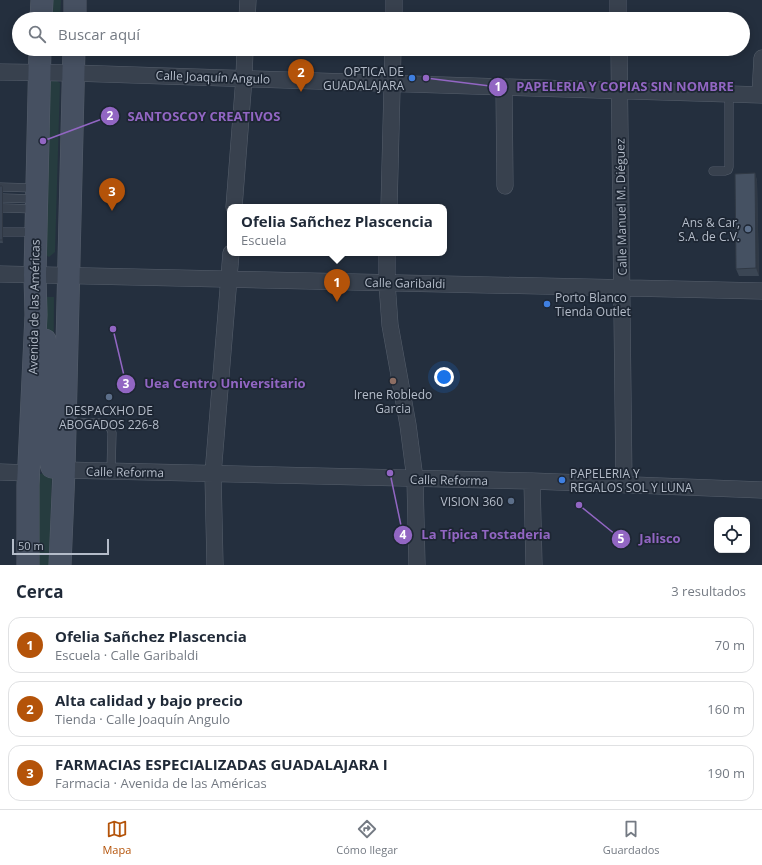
<!DOCTYPE html>
<html lang="es">
<meta charset="utf-8">
<style>
body{margin:0;font-family:"Open Sans",sans-serif;background:#f2f2f3;color:#1f2937}
.controls{position:absolute;right:12px;bottom:12px;display:grid;overflow:hidden;border-radius:8px;box-shadow:0 2px 10px #0003}
.controls button{width:36px;height:36px;display:grid;place-items:center;padding:0;border:0;border-bottom:1px solid #e0e1e3;background:#fff;color:#1f2937;font:20px sans-serif}
.scale{position:absolute;left:12px;bottom:10px;width:97px;box-sizing:border-box;padding-left:4px;border:2px solid #b4bcc9;border-top:0;font-size:11px;line-height:14px;white-space:nowrap;color:#b4bcc9;-webkit-text-stroke:3px #1d2633;paint-order:stroke}
.you{position:absolute;left:444px;top:377px;width:14px;height:14px;margin:-10px;border:3px solid #fff;border-radius:50%;background:#1a73e8;box-shadow:0 0 0 6px #1a73e833}
.badge{display:grid;place-items:center;width:26px;height:26px;border-radius:50%;background:#b45309;color:#fff;font-size:13px;font-weight:700}
.pin{position:absolute;translate:-50% -33px;filter:drop-shadow(0 1px 2px #0008)}
.pin::after{content:'';position:absolute;top:21px;width:14px;height:12px;background:inherit;clip-path:polygon(0 0,100% 0,50% 100%)}
.popup{position:absolute;left:227px;top:204px;width:220px;height:52px;box-sizing:border-box;display:grid;place-content:center;border-radius:8px;background:#fff;filter:drop-shadow(0 1px 3px #0005);font-size:13px;white-space:nowrap;color:#747a83}
.popup b{font-size:15px;color:#1f2937}
.popup::after{content:'';position:absolute;left:50%;top:100%;margin-left:-8px;border:8px solid transparent;border-top-color:#fff}
.list{margin:0;padding:0;list-style:none}
h2{display:flex;justify-content:space-between;align-items:center;height:52px;margin:0;padding:0 16px;font-size:17px}
h2 small{font-size:13px;font-weight:400;color:#747a83}
.list li{display:grid;grid-template-columns:26px 1fr auto;gap:12px;align-items:center;box-sizing:border-box;height:56px;margin:0 8px 8px;padding:0 8px;border:1px solid #e0e1e3;border-radius:12px}
.list b{display:block;font-size:15px;white-space:nowrap}
.list p{margin:0;font-size:13px;white-space:nowrap;color:#747a83}
.list em{font-size:13px;font-style:normal;color:#747a83}
.icon{flex:none;width:22px;height:22px;fill:none;stroke:currentColor;stroke-width:2;stroke-linecap:round;stroke-linejoin:round}
.map{position:relative;flex:none;width:762px;height:565px;overflow:hidden}
.search{position:absolute;background:#fff;box-shadow:0 2px 10px #0003;left:12px;right:12px;top:12px;height:44px;display:flex;align-items:center;gap:10px;box-sizing:border-box;padding:0 14px;border-radius:22px;color:#747a83;font-size:15px}
.sheet{height:244px;background:#fff}
nav{display:flex;justify-content:space-around;align-items:center;box-sizing:border-box;height:56px;border-top:1px solid #e0e1e3;background:#fff;font-size:11px;color:#747a83}
nav a{display:grid;justify-items:center;gap:2px}
nav .on{color:#b45309}
.map>svg:first-child{display:block}
.green{fill:#263c3f}
.lines{fill:none;stroke-linecap:round;stroke-linejoin:round}
.service-casing{stroke:#565f6c;stroke-width:9}
.minor-casing{stroke:#565f6c;stroke-width:17}
.secondary-casing{stroke:#565f6c;stroke-width:23}
.service{stroke:#38414e;stroke-width:8}
.minor{stroke:#38414e;stroke-width:16}
.secondary{stroke:#465061;stroke-width:22}
.wall{fill:#3b4654}
.shaded-wall{fill:#303945}
.building{fill:#455162;stroke:#303945}
.shop-dot{fill:#3f7fe0;stroke:#1d2633;stroke-width:1.5}
.service-dot{fill:#5c6f8a;stroke:#1d2633;stroke-width:1.5}
.education-dot{fill:#8d6e63;stroke:#1d2633;stroke-width:1.5}
.labels{text-anchor:middle;dominant-baseline:central;stroke-width:3.5;stroke-linejoin:round;paint-order:stroke}
.poi-label{font-size:12px;fill:#b4bcc9;stroke:#1d2633;text-anchor:end}
.street-label{font-size:12px;fill:#b4bcc9;stroke:#1d2633}
.leader{fill:none;stroke:#9266c3;stroke-width:1.5}
.callout-dot{fill:#9266c3;stroke:#1d2633;stroke-width:1.5}
.mark-label{font-size:12px;text-anchor:middle;font-weight:bold;fill:#fff}
.callout-label{font-size:13px;text-anchor:middle;font-weight:bold;fill:#9266c3;stroke:#1d2633;stroke-width:3.5;stroke-linejoin:round;paint-order:stroke}
</style>
<div class="map">
<svg width="762" height="565" viewBox="0 0 762 565">
<rect width="100%" height="100%" fill="#242f3e"/>
<path class="green" d="M 50,0 L 61,0 L 60,19 L 49,19 Z
M 54,79 L 60,83 L 55,252 L 49,257 L 43,253 L 48,84 Z
M 43,297 L 54,297 L 53,420 L 44,330 Z
M 52,473 L 49,565 L 38,565 L 38,474 Z"/>
<g class="lines">
<g class="service-casing">
<path id="service" d="M 713,171 L 725,171 L 728,170 L 729,167 L 729,94
M 0,187 L 35,188
M 3,198 L 36,199
M 3,208 L 36,209
M 3,232 L 36,232
M 66,422 L 103,423 C 108,425 111,427 112,433 L 111,471"/>
</g>
<g class="minor-casing">
<path id="minor" d="M 618,0 L 618,19
M 247,19 L 248,0
M 394,19 L 394,0
M 619,49 L 624,485
M 0,72 L 73,73 L 504,87 L 762,95
M 504,87 L 505,186
M 760,95 L 762,58
M 234,207 L 244,78 L 245,49
M 389,207 L 393,49
M 387,253 L 387,283 L 390,325 L 408,425 L 415,479 L 417,565
M 0,274 L 762,291
M 64,470 L 532,481 L 762,490
M 0,472 L 28,473
M 532,481 L 534,565
M 215,565 L 213,474 L 231,253"/>
</g>
<g class="secondary-casing">
<path id="secondary" d="M 41,19 L 42,0
M 75,19 L 75,0
M 45,340 L 48,367 L 49,455 L 52,467
M 28,565 L 28,485 L 36,315 L 35,275 L 40,49
M 60,565 L 64,470 L 74,49"/>
</g>
<use href="#service" class="service"/>
<use href="#minor" class="minor"/>
<use href="#secondary" class="secondary"/>
</g>
<path class="wall" d="M 755,173 L 757,181 L 759,276 L 739,276 L 736,269 Z
M 0,186 L 3,189 L 3,243 L 0,243 Z"/>
<path class="shaded-wall" d="M 755,173 L 757,181 L 759,276 L 756,268 Z
M 2,186 L 3,189 L 3,243 L 2,240 Z"/>
<path class="building" d="M 755,173 L 756,268 L 736,269 L 735,174 Z
M 0,186 L 2,186 L 2,240 L 0,240 Z"/>
<g class="shop-dot">
<circle cx="412" cy="78" r="4"/>
<circle cx="547" cy="304" r="4"/>
<circle cx="562" cy="480" r="4"/>
</g>
<g class="service-dot">
<circle cx="748" cy="229" r="4"/>
<circle cx="109" cy="397" r="4"/>
<circle cx="511" cy="501" r="4"/>
</g>
<circle class="education-dot" cx="393" cy="381" r="4"/>
<g class="labels">
<g class="poi-label">
<text x="404" y="71">OPTICA DE<tspan x="404" dy="14">GUADALAJARA</tspan></text>
<text x="740" y="222">Ans &amp; Car,<tspan x="740" dy="14">S.A. de C.V.</tspan></text>
<text x="555" y="297" text-anchor="start">Porto Blanco<tspan x="555" dy="14">Tienda Outlet</tspan></text>
<text x="393" y="394" text-anchor="middle">Irene Robledo<tspan x="393" dy="14">Garcia</tspan></text>
<text x="109" y="410" text-anchor="middle">DESPACXHO DE<tspan x="109" dy="14">ABOGADOS 226-8</tspan></text>
<text x="570" y="473" text-anchor="start">PAPELERIA Y<tspan x="570" dy="14">REGALOS SOL Y LUNA</tspan></text>
<text x="503" y="501">VISION 360</text>
</g>
<g class="street-label">
<text transform="translate(213 77) rotate(2)">Calle Joaquín Angulo</text>
<text transform="translate(621 207) rotate(-91)">Calle Manuel M. Diéguez</text>
<text transform="translate(405 283) rotate(1)">Calle Garibaldi</text>
<text transform="translate(34 307) rotate(-89)">Avenida de las Américas</text>
<text transform="translate(125 472) rotate(1)">Calle Reforma</text>
<text transform="translate(449 480) rotate(1)">Calle Reforma</text>
</g>
</g>
<path class="leader" d="M426 78L498 87M43 141L110 116M113 329L126 384M390 473L403 535M579 505L621 539"/>
<g class="callout-dot">
<circle cx="426" cy="78" r="4"/>
<circle cx="43" cy="141" r="4"/>
<circle cx="113" cy="329" r="4"/>
<circle cx="390" cy="473" r="4"/>
<circle cx="579" cy="505" r="4"/>
<circle cx="498" cy="87" r="10"/>
<circle cx="110" cy="116" r="10"/>
<circle cx="126" cy="384" r="10"/>
<circle cx="403" cy="535" r="10"/>
<circle cx="621" cy="539" r="10"/>
</g>
<g class="mark-label">
<text x="498" y="91">1</text>
<text x="110" y="120">2</text>
<text x="126" y="388">3</text>
<text x="403" y="539">4</text>
<text x="621" y="543">5</text>
</g>
<g class="callout-label">
<text x="625" y="91">PAPELERIA Y COPIAS SIN NOMBRE</text>
<text x="204" y="121">SANTOSCOY CREATIVOS</text>
<text x="225" y="388">Uea Centro Universitario</text>
<text x="486" y="539">La Típica Tostaderia</text>
<text x="660" y="543">Jalisco</text>
</g>
</svg>
<div class="controls">
<button><svg class="icon" aria-label="locate" viewBox="0 0 24 24"><circle cx="12" cy="12" r="6"/><path d="M12 2v4M12 18v4M2 12h4M18 12h4"/></svg></button>
</div>
<div class="scale">50 m</div>
<div class="you"></div>
<div class="pin badge" style="left:337px;top:302px">1</div>
<div class="popup"><b>Ofelia Sañchez Plascencia</b>Escuela</div>
<div class="pin badge" style="left:301px;top:92px">2</div>
<div class="pin badge" style="left:112px;top:211px">3</div>
<div class="search"><svg class="icon" aria-label="search" viewBox="0 0 24 24"><circle cx="10" cy="10" r="6"/><path d="M15 15l6 6"/></svg>Buscar aquí</div>
</div>
<section class="sheet">
<h2>Cerca<small>3 resultados</small></h2>
<ul class="list">
<li><span class="badge">1</span><div><b>Ofelia Sañchez Plascencia</b><p>Escuela · Calle Garibaldi</p></div><em>70 m</em></li>
<li><span class="badge">2</span><div><b>Alta calidad y bajo precio</b><p>Tienda · Calle Joaquín Angulo</p></div><em>160 m</em></li>
<li><span class="badge">3</span><div><b>FARMACIAS ESPECIALIZADAS GUADALAJARA I</b><p>Farmacia · Avenida de las Américas</p></div><em>190 m</em></li>
</ul>
</section>
<nav>
<a class="on"><svg class="icon" aria-label="map" viewBox="0 0 24 24"><path d="M3 6l6-2 6 2 6-2v14l-6 2-6-2-6 2zM9 4v14M15 6v14"/></svg>Mapa</a>
<a><svg class="icon" aria-label="directions" viewBox="0 0 24 24"><path d="M12 3l9 9-9 9-9-9zM9 14v-3h6M13 9l2 2-2 2"/></svg>Cómo llegar</a>
<a><svg class="icon" aria-label="saved" viewBox="0 0 24 24"><path d="M7 4h10v16l-5-4-5 4z"/></svg>Guardados</a>
</nav>
